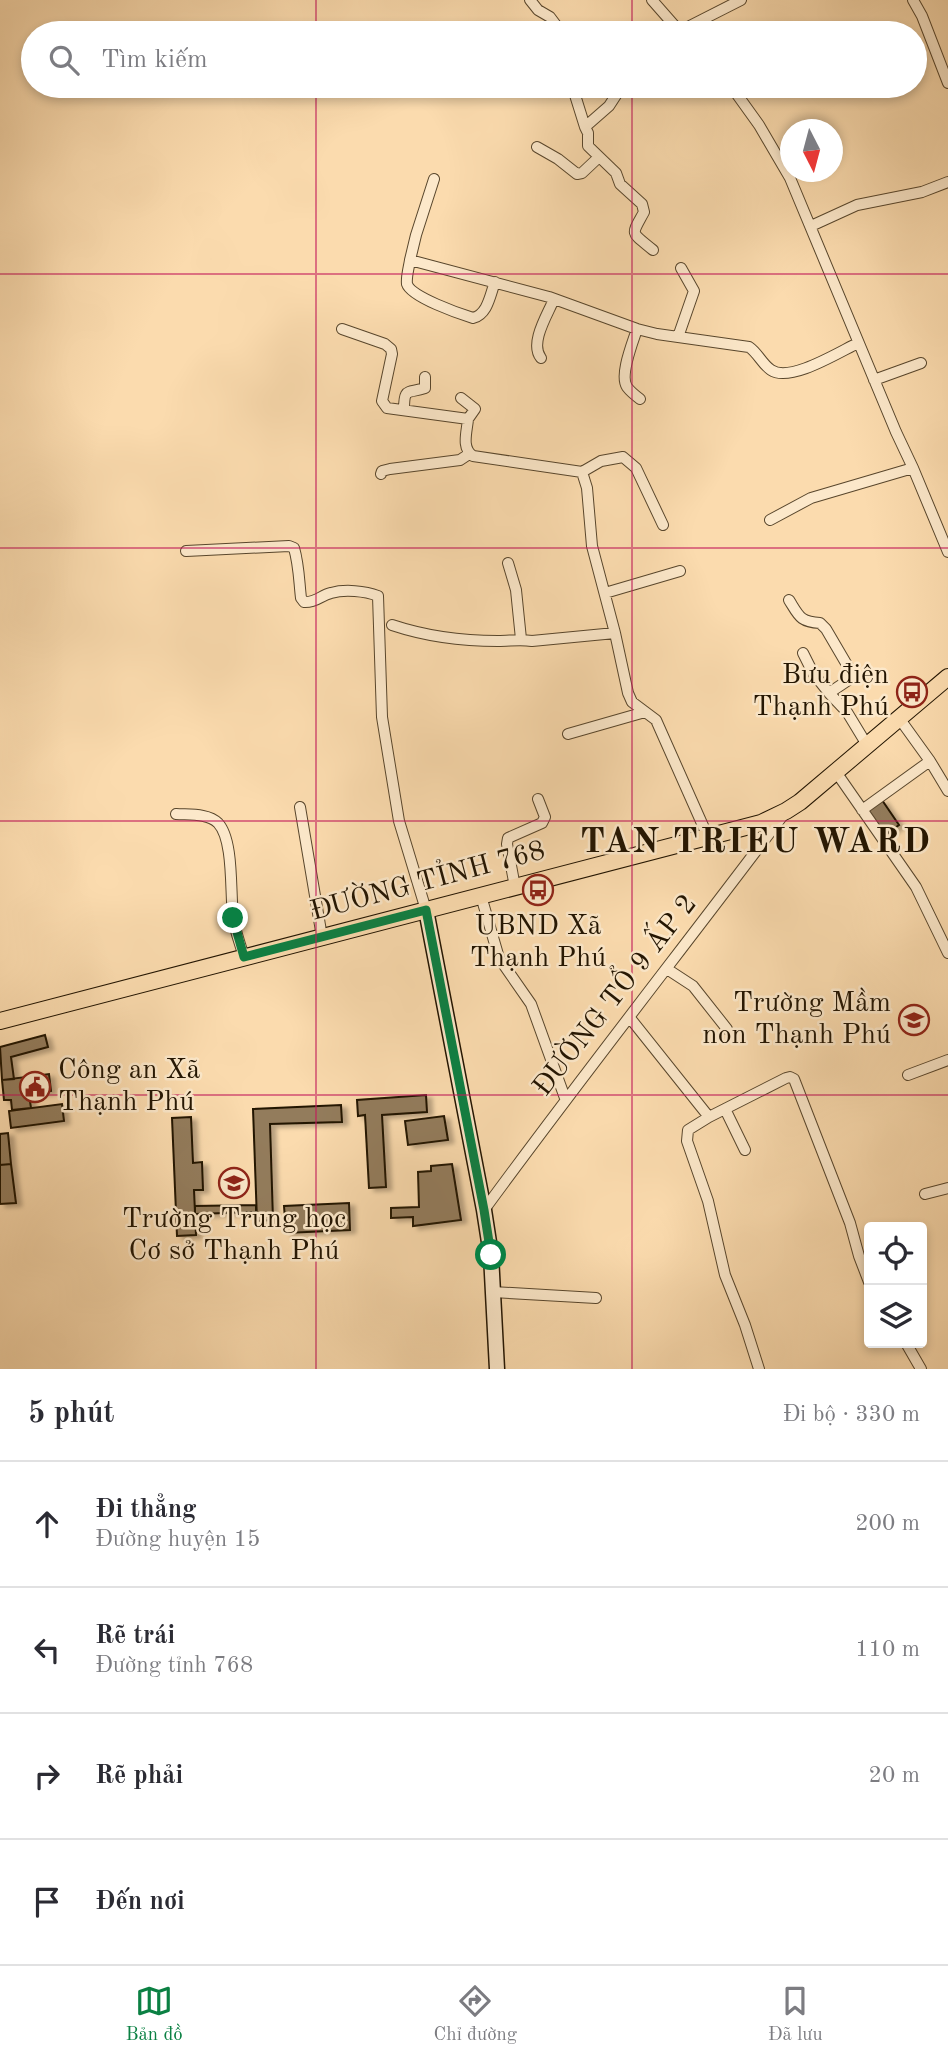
<!DOCTYPE html>
<html lang="vi">
<meta charset="utf-8">
<style>
body{margin:0;font-family:"Old Standard TT",serif;background:#f2f2f3;color:#2b2b33}
.controls{position:absolute;right:21px;bottom:21px;display:grid;overflow:hidden;border-radius:7px;box-shadow:0 4px 10px #0003}
.controls button{width:63px;height:63px;display:grid;place-items:center;padding:0;border:0;border-bottom:2px solid #e1e1e2;background:#fff;color:#2b2b33;font:35px sans-serif}
.compass{position:absolute;left:780px;top:119px;width:63px;height:63px;border-radius:50%;background:#fff;box-shadow:0 4px 10px #0003;rotate:174deg}
.stop{position:absolute;width:21px;height:21px;margin:-16px;border:5px solid #0b8043;border-radius:50%;background:#fff}
.stop.end{background:#0b8043;border-color:#fff;box-shadow:0 2px 7px #0008}
.list{margin:0;padding:0;list-style:none}
h2{display:flex;justify-content:space-between;align-items:center;height:91px;margin:0;padding:0 28px;font-size:30px}
h2 small{font-size:23px;font-weight:400;color:#7c7c81}
.list li{display:grid;grid-template-columns:46px 1fr auto;gap:21px;align-items:center;box-sizing:border-box;height:126px;padding:0 28px;border-top:2px solid #e1e1e2}
.list b{display:block;font-size:26px;white-space:nowrap}
.list p{margin:0;font-size:23px;white-space:nowrap;color:#7c7c81}
.list em{font-size:23px;font-style:normal;color:#7c7c81}
.icon{flex:none;width:38px;height:38px;fill:none;stroke:currentColor;stroke-width:2;stroke-linecap:round;stroke-linejoin:round}
.map{position:relative;flex:none;width:948px;height:1369px;overflow:hidden}
.search{position:absolute;background:#fff;box-shadow:0 4px 10px #0003;left:21px;right:21px;top:21px;height:77px;display:flex;align-items:center;gap:18px;box-sizing:border-box;padding:0 24px;border-radius:38px;color:#7c7c81;font-size:26px}
.sheet{height:595px;background:#fff}
nav{display:flex;justify-content:space-around;align-items:center;box-sizing:border-box;height:98px;border-top:2px solid #e1e1e2;background:#fff;font-size:19px;color:#7c7c81}
nav a{display:grid;justify-items:center;gap:4px}
nav .on{color:#0b8043}
.map>svg:first-child{display:block}
.building{fill:#937b5b;stroke:#221401;stroke-width:2;filter:url(#shadow)}
.lines{fill:none;stroke-linecap:round;stroke-linejoin:round}
.street-casing{stroke:#58462c;stroke-width:12}
.secondary-casing{stroke:#221401;stroke-width:17}
.primary-casing{stroke:#221401;stroke-width:18}
.street{stroke:#fce8ca;stroke-width:10}
.secondary{stroke:#fce8ca;stroke-width:14}
.primary{stroke:#fbdbae;stroke-width:16}
.route{stroke:#0b8043;stroke-width:9}
.grid{fill:none;stroke:#c2185b;stroke-width:2;stroke-opacity:0.55}
.labels{text-anchor:middle;dominant-baseline:central;stroke-width:5;stroke-linejoin:round;paint-order:stroke}
.poi-label{font-size:28px;fill:#221401;stroke:#fce8ca;text-anchor:end}
.street-label{font-size:28px;fill:#221401;stroke:#fce8ca}
.district-label{font-size:35px;font-weight:bold;letter-spacing:2px;fill:#221401;stroke:#fce8ca}
</style>
<div class="map">
<svg width="948" height="1369" viewBox="0 0 948 1369">
<defs>
<filter id="shadow"><feDropShadow dx="5.5" dy="3" stdDeviation="2" flood-color="#0004"/></filter>
</defs>
<rect width="100%" height="100%" fill="#fbdbae"/>
<filter id="stains"><feTurbulence type="fractalNoise" baseFrequency=".00286" numOctaves="4"/><feColorMatrix values="0 0 0 0 .2 0 0 0 0 .09 0 0 0 0 .02 0 0 0 .5 -.17"/></filter>
<radialGradient id="worn" r=".72"><stop offset=".6" stop-color="#630" stop-opacity="0"/><stop offset="1" stop-color="#630" stop-opacity=".3"/></radialGradient>
<path class="building" d="M 882,800 L 899,825 L 885,835 L 867,810 Z
M 45,1035 L 48,1047 L 11,1057 L 14,1079 L 2,1080 L 0,1047 Z
M 49,1074 L 51,1091 L 29,1094 L 31,1108 L 12,1110 L 11,1100 L 4,1100 L 2,1080 Z
M 426,1095 L 427,1112 L 382,1115 L 386,1187 L 369,1188 L 365,1115 L 358,1116 L 357,1100 Z
M 62,1104 L 64,1121 L 11,1128 L 9,1111 Z
M 341,1105 L 342,1122 L 270,1124 L 273,1220 L 257,1221 L 253,1109 Z
M 444,1116 L 448,1140 L 408,1145 L 405,1121 Z
M 191,1117 L 193,1163 L 202,1162 L 203,1190 L 194,1190 L 196,1235 L 177,1236 L 172,1118 Z
M 8,1133 L 11,1164 L 0,1165 L 0,1134 Z
M 11,1164 L 16,1203 L 0,1204 L 0,1165 Z
M 452,1164 L 461,1220 L 413,1226 L 413,1217 L 391,1218 L 391,1208 L 419,1207 L 418,1172 L 431,1171 L 431,1166 Z
M 349,1203 L 350,1230 L 286,1233 L 284,1206 Z
M 256,1205 L 256,1212 L 195,1214 L 195,1206 Z"/>
<g class="lines">
<g class="street-casing">
<path id="street" d="M 530,0 L 538,10 L 550,17 L 562,33
M 652,0 L 681,33
M 913,0 L 922,16 L 948,83
M 676,33 L 741,0
M 731,86 L 759,125 L 790,178 L 896,432 L 913,468 L 948,552
M 575,95 L 585,127 L 609,106 L 622,86
M 585,127 L 588,133 L 588,146 L 616,173 L 620,184 L 642,204 L 644,212 C 631,236 630,231 653,250
M 537,147 L 558,159 L 577,174 L 582,173 L 599,157
M 811,226 L 857,205 L 922,192 L 948,182
M 410,260 L 416,235 L 434,179
M 495,282 C 490,295 488,314 473,318 C 460,314 411,297 407,284 C 406,277 409,267 410,260 L 549,297 L 637,329 L 657,334 L 749,347 C 758,353 762,364 771,370 C 790,383 839,352 858,343
M 342,329 L 385,344 L 391,349 L 392,354 L 382,401 L 387,408 L 468,419 C 467,432 461,448 473,456 L 582,472 L 587,488 L 592,546 L 615,633
M 637,329 C 633,342 619,375 627,387 C 630,391 636,396 640,399
M 678,337 L 694,291 L 681,268
M 541,358 C 529,343 548,314 554,299
M 874,380 L 921,363
M 461,398 L 475,409 L 468,419
M 404,410 C 404,387 407,394 425,388 L 425,377
M 582,472 L 601,461 L 623,457 L 636,468 L 663,525
M 381,474 L 382,471 L 390,469 L 460,460 L 469,454
M 770,520 L 811,498 L 913,468
M 186,551 L 289,546 L 294,548 C 299,565 299,581 301,598 L 304,602 C 316,603 321,595 331,593 C 345,589 365,591 378,596 L 382,717 L 399,821 L 426,910
M 508,563 L 516,590 L 521,639
M 605,593 L 680,571
M 789,600 C 799,616 800,622 820,623 L 826,629 L 850,670 L 850,679 L 829,693 L 847,712 L 867,745
M 392,625 C 425,636 463,641 498,641 C 510,641 520,639 532,641 L 615,633 L 628,693 L 632,702 L 656,720 L 708,837
M 803,653 L 813,673 L 829,693
M 899,718 L 930,761 L 948,791
M 568,734 L 645,712
M 836,772 L 916,887 L 948,953
M 300,807 L 322,937
M 862,810 L 930,761
M 176,814 C 189,815 208,813 218,823 C 234,840 230,892 233,915 C 234,929 240,943 244,957
M 515,887 L 507,844 L 508,838 L 542,823 L 545,817 L 538,799
M 481,896 L 499,958 L 531,1004 L 565,1098
M 667,969 L 693,986 L 727,1029
M 630,1018 L 709,1117 L 786,1078 L 790,1077 L 794,1079 L 850,1223 L 859,1256 L 869,1282
M 908,1075 L 948,1060
M 725,1109 L 745,1150
M 709,1117 L 688,1130 L 687,1141 L 708,1201 L 725,1275 L 745,1325 L 759,1369
M 925,1194 L 948,1188
M 484,1210 C 582,1076 684,947 784,814
M 493,1292 L 596,1298
M 906,1343 L 921,1369"/>
</g>
<g class="secondary-casing">
<path id="secondary" d="M 426,910 L 484,1210 L 491,1255 L 497,1369"/>
</g>
<g class="primary-casing">
<path id="primary" d="M 0,1021 L 761,823 L 786,811 L 800,802 L 948,677"/>
</g>
<use href="#street" class="street"/>
<use href="#secondary" class="secondary"/>
<use href="#primary" class="primary"/>
</g>
<g class="lines">
<path class="route" d="M 233,918 L 244,957 L 426,910 L 484,1210 L 491,1255"/>
</g>
<path class="grid" d="M 316,0 L 316,33M 632,0 L 632,33M 316,86 L 316,1369M 632,86 L 632,1369M 0,274 L 948,274M 0,548 L 948,548M 0,821 L 948,821M 0,1095 L 948,1095"/>
<defs>
<g id="bus-ring" transform="scale(1.575)"><circle r="9.5" fill="#fce8ca" stroke="#8f2418" stroke-width="1.5"/><path d="M-5-6H5V4H4V6H2V4H-2V6H-4V4H-5ZM-3.5-4V0h7V-4ZM-3.5 1.2v1.5H-2V1.2ZM2 1.2v1.5H3.5V1.2Z" fill="#8f2418"/></g>
<g id="school-ring" transform="scale(1.575)"><circle r="9.5" fill="#fce8ca" stroke="#8f2418" stroke-width="1.5"/><path d="M0-5L7-2L0 1L-7-2ZM-4 1L0 2.5L4 1V4Q0 6-4 4Z" fill="#8f2418"/></g>
<g id="civic-ring" transform="scale(1.575)"><circle r="9.5" fill="#fce8ca" stroke="#8f2418" stroke-width="1.5"/><path d="M-.6-6.5H3V-4.5H.6V-3L4-1V1h2V6H-6V1h2V-1L-.6-3ZM-1.2 2.5V6h2.4V2.5Z" fill="#8f2418"/></g>
</defs>
<g fill-rule="evenodd">
<use href="#bus-ring" x="912" y="692"/>
<use href="#bus-ring" x="538" y="890"/>
<use href="#school-ring" x="914" y="1020"/>
<use href="#civic-ring" x="35" y="1087"/>
<use href="#school-ring" x="234" y="1183"/>
</g>
<g class="labels">
<g class="poi-label">
<text x="889" y="676">Bưu điện<tspan x="889" dy="32">Thạnh Phú</tspan></text>
<text x="538" y="927" text-anchor="middle">UBND Xã<tspan x="538" dy="32">Thạnh Phú</tspan></text>
<text x="891" y="1004">Trường Mầm<tspan x="891" dy="32">non Thạnh Phú</tspan></text>
<text x="58" y="1071" text-anchor="start">Công an Xã<tspan x="58" dy="32">Thạnh Phú</tspan></text>
<text x="234" y="1220" text-anchor="middle">Trường Trung học<tspan x="234" dy="32">Cơ sở Thạnh Phú</tspan></text>
</g>
<g class="street-label">
<text transform="translate(428 882) rotate(-15)">ĐƯỜNG TỈNH 768</text>
<text transform="translate(616 996) rotate(-52)">ĐƯỜNG TỔ 9 ẤP 2</text>
</g>
<g class="district-label">
<text x="756" y="842">TAN TRIEU WARD</text>
</g>
</g>
<rect width="100%" height="100%" filter="url(#stains)"/>
<rect width="100%" height="100%" fill="url(#worn)"/>
</svg>
<div class="controls">
<button><svg class="icon" aria-label="locate" viewBox="0 0 24 24"><circle cx="12" cy="12" r="6"/><path d="M12 2v4M12 18v4M2 12h4M18 12h4"/></svg></button>
<button><svg class="icon" aria-label="layers" viewBox="0 0 24 24"><path d="M12 4l9 5-9 5-9-5zM3 14l9 5 9-5"/></svg></button>
</div>
<svg class="compass" viewBox="-18 -18 36 36"><path d="M0-13l5 13h-10z" fill="#e53935"/><path d="M0 13l5-13h-10z" fill="#7c7c81"/></svg>
<div class="stop" style="left:491px;top:1255px"></div>
<div class="stop end" style="left:233px;top:918px"></div>
<div class="search"><svg class="icon" aria-label="search" viewBox="0 0 24 24"><circle cx="10" cy="10" r="6"/><path d="M15 15l6 6"/></svg>Tìm kiếm</div>
</div>
<section class="sheet">
<h2>5 phút<small>Đi bộ · 330 m</small></h2>
<ul class="list">
<li><svg class="icon" aria-label="ahead" viewBox="0 0 24 24"><path d="M12 20V5M6 11l6-6 6 6"/></svg><div><b>Đi thẳng</b><p>Đường huyện 15</p></div><em>200 m</em></li>
<li><svg class="icon" aria-label="left" viewBox="0 0 24 24"><path d="M17 20v-9H6M10 6l-5 5 5 5"/></svg><div><b>Rẽ trái</b><p>Đường tỉnh 768</p></div><em>110 m</em></li>
<li><svg class="icon" aria-label="right" viewBox="0 0 24 24"><path d="M7 20v-9h11M14 6l5 5-5 5"/></svg><div><b>Rẽ phải</b></div><em>20 m</em></li>
<li><svg class="icon" aria-label="arrive" viewBox="0 0 24 24"><path d="M6 21V4h12l-3 4 3 4H6"/></svg><div><b>Đến nơi</b></div></li>
</ul>
</section>
<nav>
<a class="on"><svg class="icon" aria-label="map" viewBox="0 0 24 24"><path d="M3 6l6-2 6 2 6-2v14l-6 2-6-2-6 2zM9 4v14M15 6v14"/></svg>Bản đồ</a>
<a><svg class="icon" aria-label="directions" viewBox="0 0 24 24"><path d="M12 3l9 9-9 9-9-9zM9 14v-3h6M13 9l2 2-2 2"/></svg>Chỉ đường</a>
<a><svg class="icon" aria-label="saved" viewBox="0 0 24 24"><path d="M7 4h10v16l-5-4-5 4z"/></svg>Đã lưu</a>
</nav>
